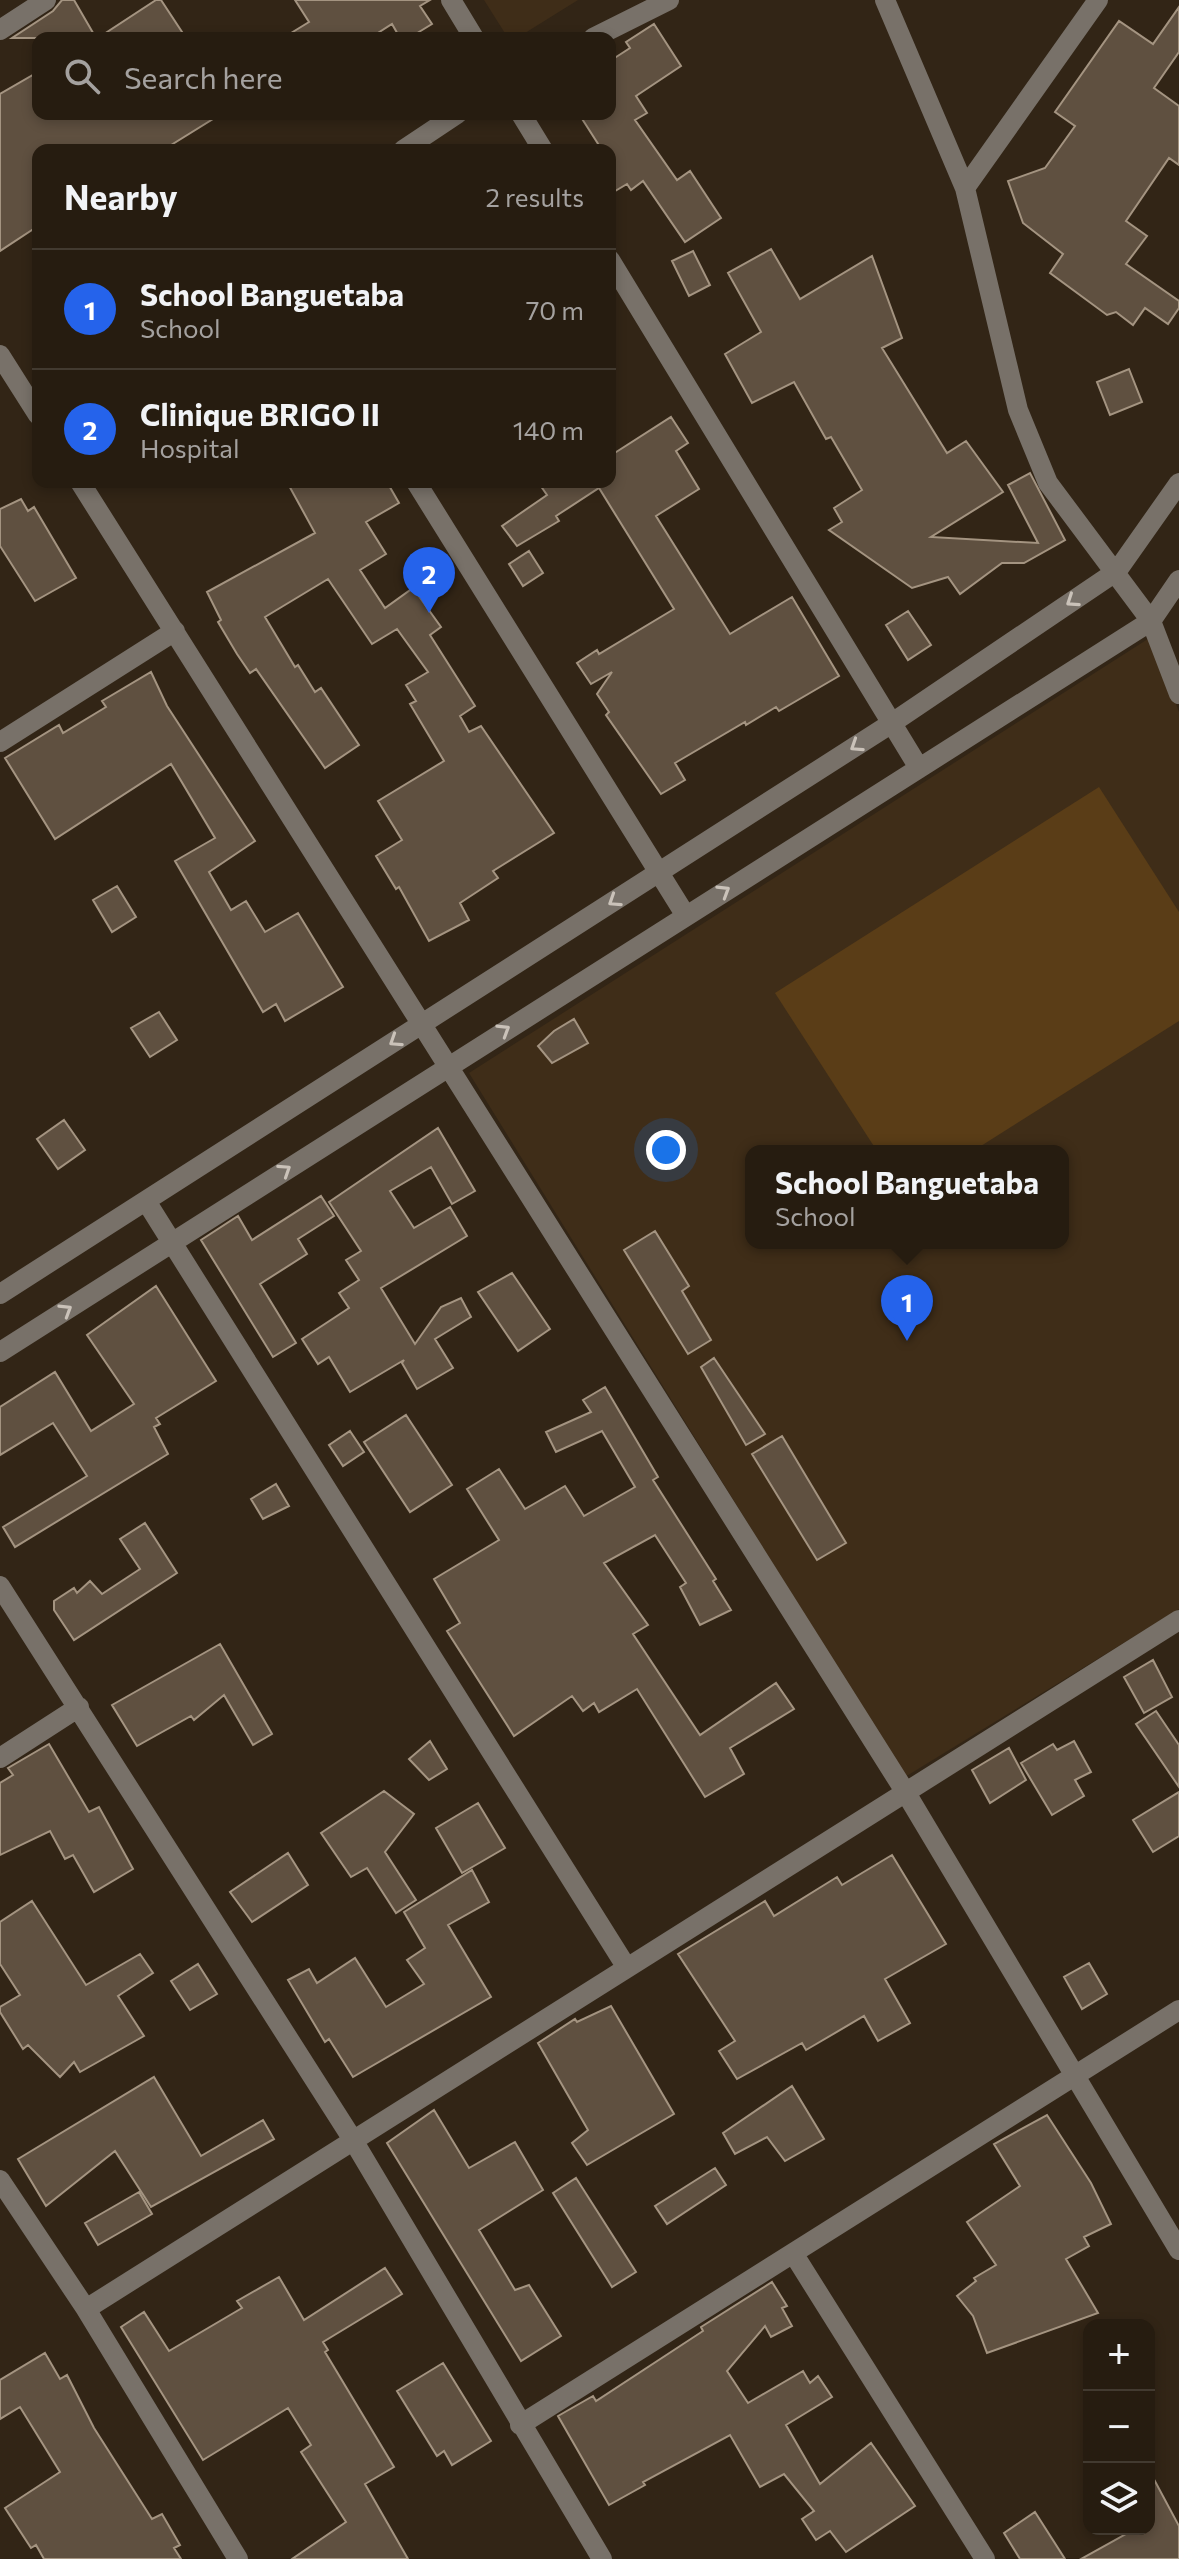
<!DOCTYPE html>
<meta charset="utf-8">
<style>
body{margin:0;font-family:Commissioner,sans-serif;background:#2e2519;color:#f1f3f6}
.controls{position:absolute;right:24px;bottom:24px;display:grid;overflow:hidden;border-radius:16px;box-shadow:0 4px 12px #0003}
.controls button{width:72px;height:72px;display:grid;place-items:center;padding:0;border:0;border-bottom:2px solid #423a30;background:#261c10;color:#f1f3f6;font:40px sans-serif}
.you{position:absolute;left:666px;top:1150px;width:28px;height:28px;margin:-20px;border:6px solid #fff;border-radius:50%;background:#1a73e8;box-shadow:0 0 0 12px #1a73e833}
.badge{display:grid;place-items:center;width:52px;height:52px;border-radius:50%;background:#2563eb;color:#fff;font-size:26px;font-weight:700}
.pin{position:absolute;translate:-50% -66px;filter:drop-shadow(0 2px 4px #0008)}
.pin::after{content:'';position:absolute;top:42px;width:28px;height:24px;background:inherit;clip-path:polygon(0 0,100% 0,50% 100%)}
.popup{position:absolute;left:745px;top:1145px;width:324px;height:104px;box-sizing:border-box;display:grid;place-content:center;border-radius:16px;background:#261c10;filter:drop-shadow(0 2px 6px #0005);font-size:26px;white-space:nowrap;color:#a4a19f}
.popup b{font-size:30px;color:#f1f3f6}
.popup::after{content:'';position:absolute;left:50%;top:100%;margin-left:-16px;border:16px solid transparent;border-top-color:#261c10}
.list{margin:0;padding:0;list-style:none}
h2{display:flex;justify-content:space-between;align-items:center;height:104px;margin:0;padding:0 32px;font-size:34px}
h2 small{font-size:26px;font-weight:400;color:#a4a19f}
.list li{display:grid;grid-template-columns:52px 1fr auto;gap:24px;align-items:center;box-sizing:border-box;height:120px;padding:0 32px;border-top:2px solid #423a30}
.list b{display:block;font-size:30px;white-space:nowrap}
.list p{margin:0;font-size:26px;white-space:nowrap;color:#a4a19f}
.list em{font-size:26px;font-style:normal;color:#a4a19f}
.icon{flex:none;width:44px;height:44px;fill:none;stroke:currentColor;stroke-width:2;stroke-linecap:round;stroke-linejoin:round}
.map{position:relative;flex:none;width:1179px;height:2559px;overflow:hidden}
.search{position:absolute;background:#261c10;box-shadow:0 4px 12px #0003;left:32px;top:32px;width:584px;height:88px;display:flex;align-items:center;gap:20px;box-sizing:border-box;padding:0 28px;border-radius:16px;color:#a4a19f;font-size:30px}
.panel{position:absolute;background:#261c10;box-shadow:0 4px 12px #0003;left:32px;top:144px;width:584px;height:344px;border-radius:16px}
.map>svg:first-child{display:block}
.built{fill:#3f2d18;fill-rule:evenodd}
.green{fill:#5a3d17}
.building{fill:#5f5040;stroke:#a49481;stroke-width:2}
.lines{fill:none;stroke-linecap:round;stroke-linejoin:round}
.minor{stroke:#787169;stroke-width:20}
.oneway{stroke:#cac2b9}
</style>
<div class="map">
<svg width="1179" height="2559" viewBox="0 0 1179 2559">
<rect width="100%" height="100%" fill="#322516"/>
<path class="built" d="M 484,0 L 578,0 L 517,38 L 508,38 Z
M 1151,637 L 1179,712 L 1179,1609 L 905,1777 L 469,1073 ZM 751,1151 L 1063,1151 L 1063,1243 L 751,1243 Z"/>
<path class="green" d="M 1099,787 L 1179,912 L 1179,1021 L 973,1151 L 877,1151 L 775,993 Z"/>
<path class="building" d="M 62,0 L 74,0 L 96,38 L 12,38 L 53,11 Z
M 156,0 L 161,0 L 186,38 L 98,38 Z
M 295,0 L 430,0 L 420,6 L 432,24 L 409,38 L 400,38 L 392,24 L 370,38 L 283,38 L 309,22 Z
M 1179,7 L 1179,52 L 1154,88 L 1179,106 L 1179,165 L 1169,158 L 1126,221 L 1147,236 L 1126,264 L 1179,301 L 1179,308 L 1168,324 L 1145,308 L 1133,325 L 1116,312 L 1107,315 L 1050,273 L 1063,254 L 1023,223 L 1008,181 L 1045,168 L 1075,126 L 1055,112 L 1119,21 L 1153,44 Z
M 654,24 L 681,66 L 636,96 L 647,113 L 635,120 L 677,180 L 690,171 L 721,218 L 685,242 L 643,181 L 631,190 L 627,184 L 610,194 L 610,150 L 602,150 L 579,114 L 610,114 L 610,61 L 630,48 L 626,42 Z
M 38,72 L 38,114 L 221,114 L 163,150 L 38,150 L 38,226 L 0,251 L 0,94 Z
M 771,249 L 800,299 L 872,256 L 902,338 L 882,348 L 947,453 L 966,441 L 1003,492 L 931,537 L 1038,543 L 1008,485 L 1030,473 L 1065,540 L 1024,563 L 1002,563 L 960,594 L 948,577 L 912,588 L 829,530 L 842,522 L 834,508 L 862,490 L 831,437 L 826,439 L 794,382 L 752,403 L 725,354 L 761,332 L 728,273 Z
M 693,251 L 710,285 L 689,296 L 672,261 Z
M 1129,369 L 1142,402 L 1110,415 L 1097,382 Z
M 671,417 L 688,443 L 676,451 L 699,489 L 656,516 L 730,634 L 792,597 L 839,676 L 779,711 L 776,707 L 746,725 L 745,722 L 675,763 L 685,780 L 661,794 L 606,715 L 609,712 L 597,694 L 612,672 L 591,684 L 577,663 L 597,650 L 599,654 L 674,609 L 599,488 L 556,516 L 559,521 L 517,546 L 502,526 L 547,495 L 538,482 L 610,482 L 610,456 Z
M 287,482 L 387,482 L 399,503 L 366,522 L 386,554 L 360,570 L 385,608 L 413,588 L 441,627 L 430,635 L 475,706 L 460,716 L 469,732 L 481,726 L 554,833 L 493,871 L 498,878 L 460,903 L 469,920 L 429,941 L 399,887 L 396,889 L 376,856 L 402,840 L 378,801 L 444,761 L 410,704 L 416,701 L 406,685 L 428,672 L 397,629 L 372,644 L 328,579 L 265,617 L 295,667 L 298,665 L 315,692 L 321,688 L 359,745 L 325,768 L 256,669 L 250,673 L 237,654 L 218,622 L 221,620 L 207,592 L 315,533 Z
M 21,499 L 28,511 L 34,507 L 76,578 L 35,601 L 0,546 L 0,509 Z
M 529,551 L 543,573 L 523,586 L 509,564 Z
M 908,611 L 931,645 L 908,660 L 886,625 Z
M 151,672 L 167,706 L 255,841 L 209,872 L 231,910 L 246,901 L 265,932 L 298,913 L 343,987 L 285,1021 L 276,1004 L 263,1012 L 175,861 L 215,838 L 171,764 L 55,839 L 5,758 L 59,725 L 63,733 L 106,707 L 102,701 Z
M 117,886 L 136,917 L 112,932 L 93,900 Z
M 159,1012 L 177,1040 L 150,1057 L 131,1028 Z
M 574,1019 L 588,1043 L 552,1063 L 538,1046 L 554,1031 Z
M 64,1120 L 85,1150 L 58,1169 L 37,1139 Z
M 438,1128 L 475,1191 L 452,1204 L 431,1167 L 390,1191 L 414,1228 L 450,1207 L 467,1236 L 381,1288 L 415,1344 L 441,1307 L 461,1298 L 471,1317 L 435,1339 L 453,1368 L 417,1389 L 402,1363 L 404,1360 L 350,1392 L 329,1357 L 318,1364 L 302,1339 L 349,1308 L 339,1293 L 359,1280 L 346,1260 L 361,1251 L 329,1202 Z
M 321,1196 L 334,1216 L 298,1239 L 307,1254 L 260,1284 L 296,1343 L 273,1357 L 201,1240 L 238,1216 L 252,1240 Z
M 655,1231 L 689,1286 L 682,1291 L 711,1340 L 688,1354 L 624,1250 Z
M 512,1273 L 550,1329 L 518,1351 L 478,1292 Z
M 156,1286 L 216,1381 L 156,1418 L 160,1424 L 154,1427 L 168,1454 L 15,1547 L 3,1527 L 87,1476 L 53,1423 L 0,1455 L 0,1407 L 55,1372 L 91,1431 L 134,1404 L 87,1335 Z
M 714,1358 L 765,1434 L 746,1445 L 701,1367 Z
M 605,1387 L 658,1477 L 653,1480 L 716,1579 L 713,1581 L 731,1610 L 700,1625 L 680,1587 L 686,1583 L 655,1535 L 604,1563 L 648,1625 L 633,1634 L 700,1735 L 776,1683 L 794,1709 L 730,1748 L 744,1774 L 705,1797 L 637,1689 L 599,1712 L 594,1703 L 583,1711 L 572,1696 L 514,1736 L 447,1631 L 460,1623 L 434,1579 L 499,1540 L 467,1489 L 499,1469 L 525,1509 L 565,1486 L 584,1516 L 635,1487 L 602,1431 L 556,1452 L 546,1432 L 591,1412 L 583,1400 Z
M 406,1415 L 452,1485 L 410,1512 L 364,1442 Z
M 350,1431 L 364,1452 L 343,1466 L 329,1445 Z
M 782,1436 L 846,1543 L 817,1560 L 752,1454 Z
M 276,1484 L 289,1506 L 263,1519 L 251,1499 Z
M 145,1523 L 177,1573 L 74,1640 L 54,1610 L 54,1601 L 74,1588 L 77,1593 L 90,1581 L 102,1594 L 140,1569 L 120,1539 Z
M 220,1644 L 272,1734 L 253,1745 L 224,1695 L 194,1720 L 191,1716 L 137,1746 L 112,1705 Z
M 1153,1660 L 1172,1697 L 1144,1713 L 1124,1677 Z
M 1156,1711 L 1179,1745 L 1179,1787 L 1136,1724 Z
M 430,1741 L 447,1769 L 429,1780 L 409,1759 Z
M 1074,1741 L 1091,1772 L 1075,1780 L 1084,1796 L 1052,1815 L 1021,1763 L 1053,1744 L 1057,1750 Z
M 49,1744 L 89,1812 L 99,1807 L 133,1869 L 94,1892 L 73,1855 L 65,1859 L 50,1831 L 0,1855 L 0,1783 L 13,1775 L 8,1768 Z
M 1009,1748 L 1026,1780 L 990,1803 L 972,1770 Z
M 384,1791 L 414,1814 L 385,1852 L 416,1900 L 396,1913 L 367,1868 L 351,1877 L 321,1833 Z
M 1179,1792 L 1179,1836 L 1153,1852 L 1133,1820 Z
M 478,1803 L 505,1848 L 462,1873 L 436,1828 Z
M 288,1853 L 308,1885 L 252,1922 L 230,1892 Z
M 892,1855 L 946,1944 L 885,1979 L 910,2023 L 878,2041 L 864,2016 L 806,2050 L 802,2043 L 737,2079 L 719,2051 L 735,2041 L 678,1954 L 765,1901 L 774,1916 L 837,1877 L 842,1885 Z
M 472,1870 L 489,1902 L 448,1925 L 491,1997 L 353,2077 L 329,2039 L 325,2042 L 288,1980 L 309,1969 L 317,1983 L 355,1958 L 386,2007 L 424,1984 L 407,1960 L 425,1948 L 404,1912 Z
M 32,1901 L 86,1985 L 140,1954 L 153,1973 L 118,1996 L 144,2036 L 80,2072 L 74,2062 L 60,2077 L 28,2045 L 23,2049 L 0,2012 L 0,2007 L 20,1995 L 0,1964 L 0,1922 Z
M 1089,1963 L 1107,1994 L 1082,2009 L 1064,1977 Z
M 198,1964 L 217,1994 L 190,2010 L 171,1981 Z
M 611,2006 L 674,2114 L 587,2165 L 572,2143 L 588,2130 L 538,2043 L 575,2019 L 577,2022 Z
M 154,2077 L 201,2156 L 263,2120 L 274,2139 L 151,2207 L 115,2151 L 46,2206 L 18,2159 Z
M 792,2086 L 824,2139 L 785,2161 L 767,2137 L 735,2154 L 723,2133 Z
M 434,2110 L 469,2168 L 515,2142 L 543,2190 L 479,2230 L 515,2290 L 529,2285 L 561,2336 L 521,2361 L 387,2143 Z
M 1047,2115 L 1091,2183 L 1111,2224 L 1084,2237 L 1089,2246 L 1066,2259 L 1098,2313 L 987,2353 L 973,2316 L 957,2296 L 976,2281 L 974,2278 L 996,2265 L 967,2222 L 1020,2186 L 994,2144 Z
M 715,2168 L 726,2185 L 667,2224 L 655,2206 Z
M 576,2178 L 636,2272 L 612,2287 L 553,2193 Z
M 139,2192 L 152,2214 L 98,2245 L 85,2223 Z
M 385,2268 L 402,2294 L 323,2342 L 328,2350 L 325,2352 L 394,2467 L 365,2484 L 408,2559 L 292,2559 L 346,2522 L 301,2452 L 311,2445 L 288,2408 L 203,2460 L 121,2327 L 144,2312 L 169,2351 L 242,2308 L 237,2301 L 279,2277 L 304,2320 Z
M 772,2282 L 787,2306 L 782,2308 L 792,2326 L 771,2337 L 765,2326 L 727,2371 L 748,2403 L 803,2371 L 810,2383 L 818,2376 L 832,2397 L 786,2425 L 820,2484 L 871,2443 L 915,2506 L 846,2552 L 830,2531 L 816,2540 L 802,2519 L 814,2511 L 784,2474 L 760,2487 L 730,2435 L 643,2482 L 645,2485 L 609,2505 L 558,2416 L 593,2396 L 596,2401 L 703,2331 L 701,2327 Z
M 45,2353 L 60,2379 L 67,2375 L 94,2428 L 152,2519 L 162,2514 L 180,2545 L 174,2548 L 181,2559 L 44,2559 L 36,2545 L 31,2548 L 5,2508 L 60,2472 L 20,2407 L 0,2419 L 0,2380 Z
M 443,2363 L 491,2441 L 452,2465 L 444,2451 L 437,2456 L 397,2391 Z
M 1149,2470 L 1179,2526 L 1179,2559 L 1081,2559 L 1135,2529 L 1149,2529 Z
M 1035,2512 L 1065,2559 L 1020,2559 L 1004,2533 Z"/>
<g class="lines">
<path class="minor" d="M 451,0 L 474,38
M 885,0 L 965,188 L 1018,410 L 1048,483 L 1151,621 L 1179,694
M 0,30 L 46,0
M 593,38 L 669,0
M 521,114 L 543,150
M 403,150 L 457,114
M 965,188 L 1098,0
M 610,260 L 919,768
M 0,355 L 38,415
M 80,482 L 906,1793 L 1179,2250
M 416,482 L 686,916
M 0,742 L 175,631
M 146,1201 L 627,1968
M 0,1294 L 892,723 L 1117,571 L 1179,483
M 0,1352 L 1151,621 L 1179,580
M 0,1586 L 353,2140 L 602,2559
M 0,1758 L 79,1707
M 0,2180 L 86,2309 L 238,2559
M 793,2253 L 985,2559
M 86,2309 L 1179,1620
M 520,2425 L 1179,2010"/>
</g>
<defs><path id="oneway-chevron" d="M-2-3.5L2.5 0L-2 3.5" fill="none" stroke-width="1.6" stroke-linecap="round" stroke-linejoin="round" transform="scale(2)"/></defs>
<g class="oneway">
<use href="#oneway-chevron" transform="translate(1072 601) rotate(146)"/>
<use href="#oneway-chevron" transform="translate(856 746) rotate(147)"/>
<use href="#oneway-chevron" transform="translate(724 891) rotate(-32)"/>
<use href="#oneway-chevron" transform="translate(614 901) rotate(147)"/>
<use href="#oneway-chevron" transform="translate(504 1030) rotate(-32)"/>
<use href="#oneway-chevron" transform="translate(395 1041) rotate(147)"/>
<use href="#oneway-chevron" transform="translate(285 1170) rotate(-33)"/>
<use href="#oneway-chevron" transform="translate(66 1310) rotate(-32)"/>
</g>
</svg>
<div class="controls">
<button>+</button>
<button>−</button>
<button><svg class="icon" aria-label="layers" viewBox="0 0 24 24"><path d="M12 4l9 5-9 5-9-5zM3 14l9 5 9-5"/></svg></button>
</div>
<div class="you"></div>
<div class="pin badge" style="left:907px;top:1341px">1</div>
<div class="popup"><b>School Banguetaba</b>School</div>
<div class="pin badge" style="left:429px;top:613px">2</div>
<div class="search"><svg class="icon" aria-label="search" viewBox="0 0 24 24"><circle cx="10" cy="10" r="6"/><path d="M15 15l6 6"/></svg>Search here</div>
<section class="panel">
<h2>Nearby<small>2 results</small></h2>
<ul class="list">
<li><span class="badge">1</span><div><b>School Banguetaba</b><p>School</p></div><em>70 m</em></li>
<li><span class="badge">2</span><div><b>Clinique BRIGO II</b><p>Hospital</p></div><em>140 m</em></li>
</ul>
</section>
</div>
